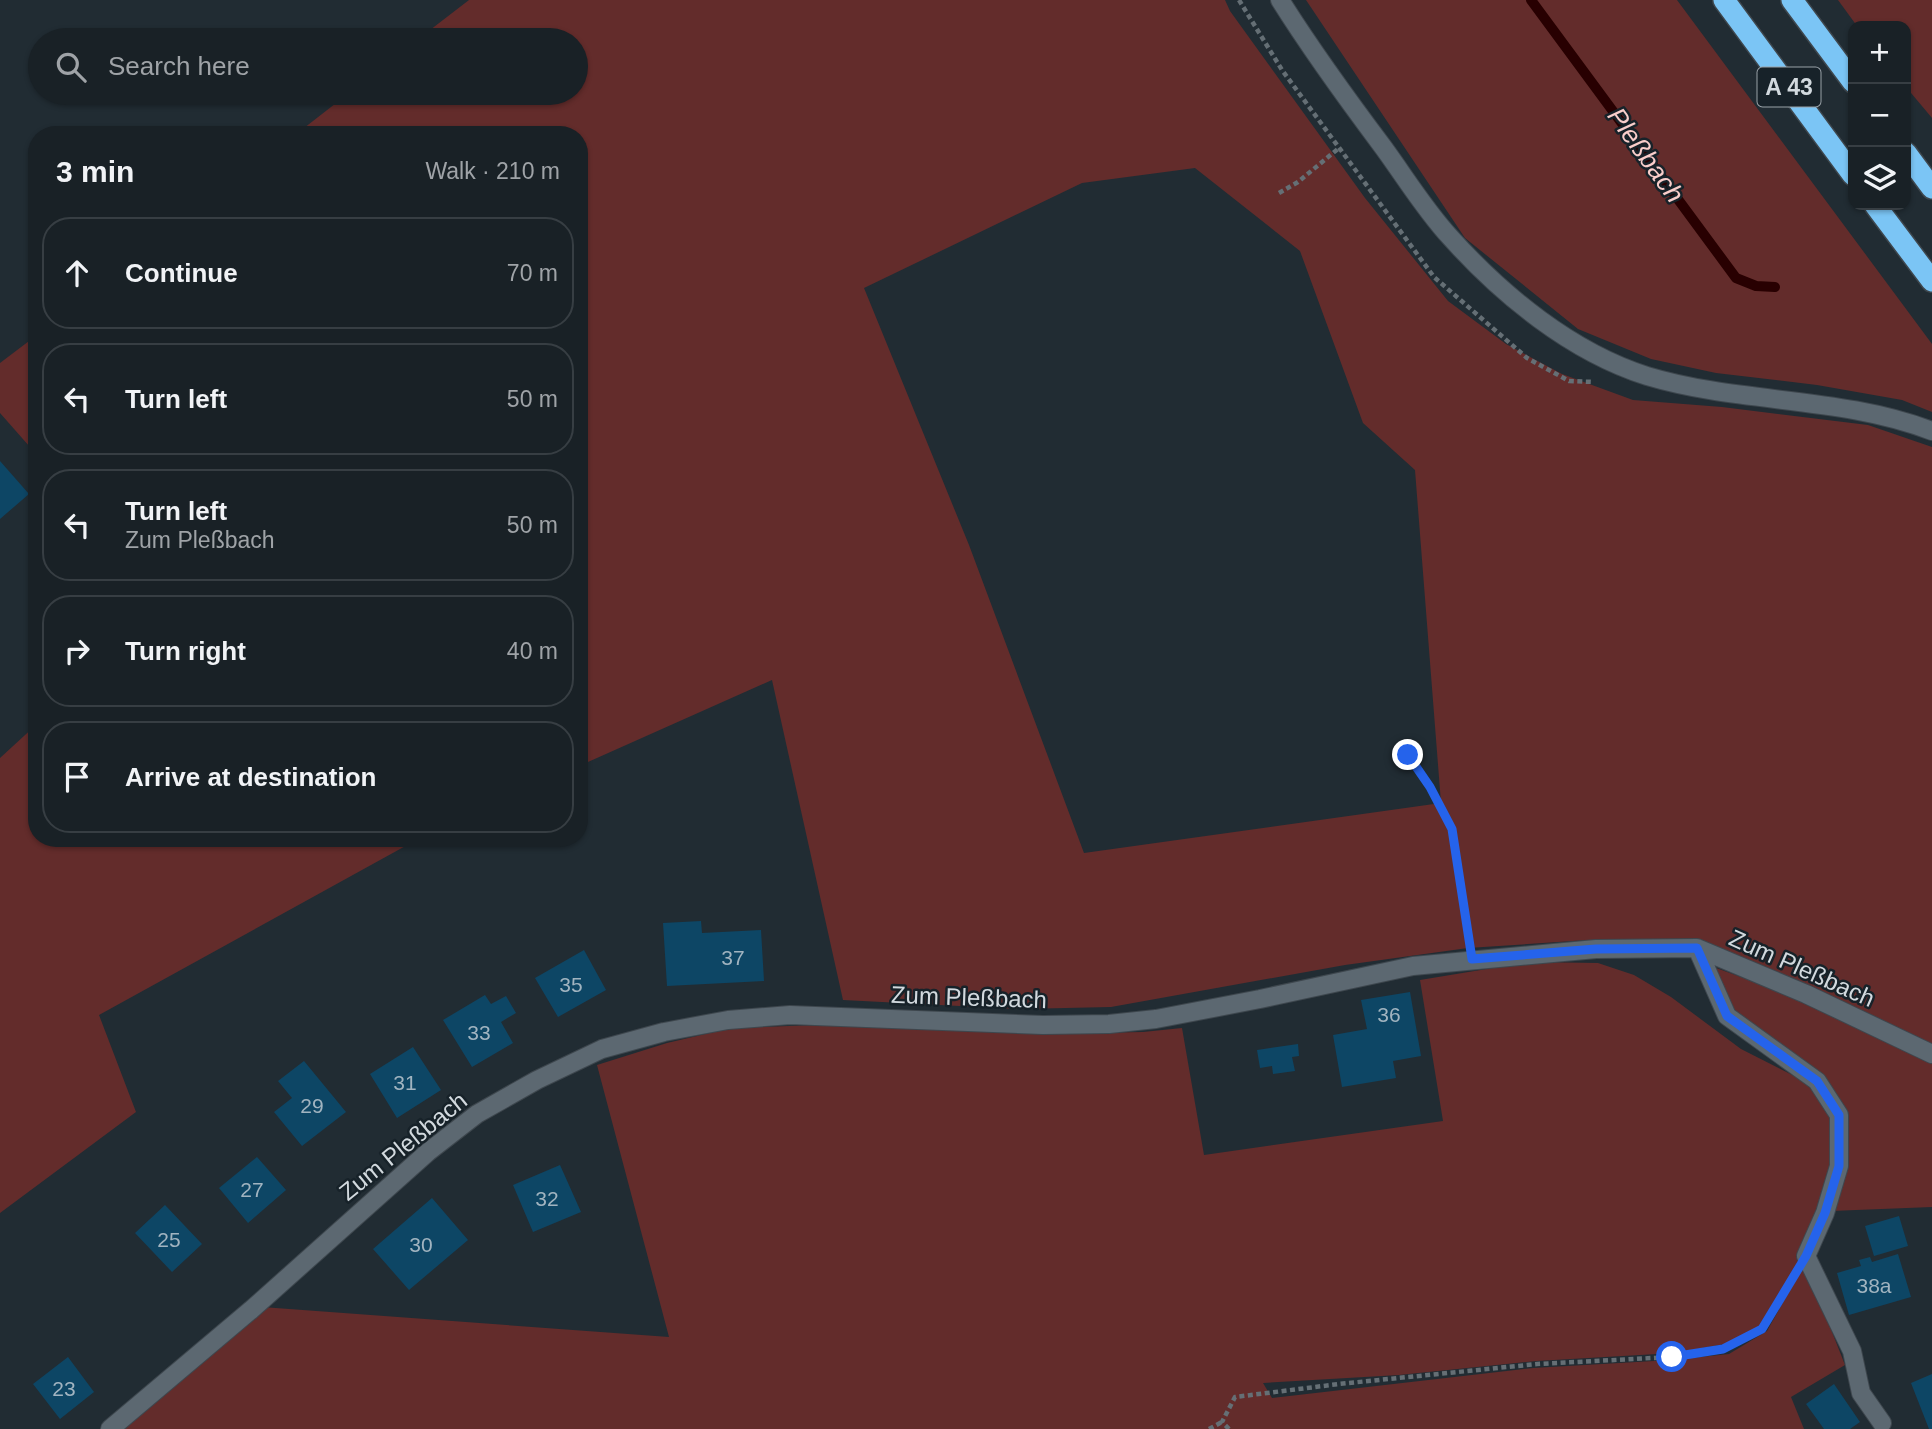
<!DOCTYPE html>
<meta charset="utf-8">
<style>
body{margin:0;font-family:Arial,sans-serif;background:#22292e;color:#f1f3f6}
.controls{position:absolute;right:21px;top:21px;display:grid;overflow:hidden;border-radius:14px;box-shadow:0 2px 5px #0004}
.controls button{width:63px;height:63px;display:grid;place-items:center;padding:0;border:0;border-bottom:2px solid #373e43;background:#192126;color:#f1f3f6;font:35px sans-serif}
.stop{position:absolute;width:21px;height:21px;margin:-16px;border:5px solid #2563eb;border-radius:50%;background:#fff}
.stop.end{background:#2563eb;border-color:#fff;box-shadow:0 2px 7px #0008}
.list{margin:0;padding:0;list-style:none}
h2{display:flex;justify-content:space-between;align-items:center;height:91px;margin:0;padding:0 28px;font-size:30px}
h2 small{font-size:23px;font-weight:400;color:#9fa3a7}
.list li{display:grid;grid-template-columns:46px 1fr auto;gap:21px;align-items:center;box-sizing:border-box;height:112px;margin:0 14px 14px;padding:0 14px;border:2px solid #373e43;border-radius:28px}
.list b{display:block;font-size:26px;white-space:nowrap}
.list p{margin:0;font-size:23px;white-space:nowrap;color:#9fa3a7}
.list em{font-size:23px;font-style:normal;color:#9fa3a7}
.icon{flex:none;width:38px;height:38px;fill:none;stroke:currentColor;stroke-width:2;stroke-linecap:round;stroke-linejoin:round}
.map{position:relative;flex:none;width:1932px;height:1429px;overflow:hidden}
.search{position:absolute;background:#192126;box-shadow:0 2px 5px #0004;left:28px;top:28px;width:560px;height:77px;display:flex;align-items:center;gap:18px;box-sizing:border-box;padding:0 24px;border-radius:38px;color:#9fa3a7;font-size:26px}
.panel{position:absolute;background:#192126;box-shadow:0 2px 5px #0004;left:28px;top:126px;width:560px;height:721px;border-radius:28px}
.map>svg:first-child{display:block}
.green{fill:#632c2b;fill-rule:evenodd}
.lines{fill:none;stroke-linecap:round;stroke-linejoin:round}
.stream{stroke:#280001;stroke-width:10}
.building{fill:#0d4665}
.minor-casing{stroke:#3e474e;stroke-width:20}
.highway-casing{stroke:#3e474e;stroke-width:24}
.path{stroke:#656f75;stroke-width:4.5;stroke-dasharray:5 3.5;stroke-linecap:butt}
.minor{stroke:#5c6871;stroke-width:18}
.highway{stroke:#7bc5f5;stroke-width:21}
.route{stroke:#2563eb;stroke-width:9}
.labels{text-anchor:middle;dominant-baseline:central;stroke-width:5;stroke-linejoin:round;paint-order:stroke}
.number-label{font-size:21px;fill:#a1b4c0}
.shield{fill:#172229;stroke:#9aa2a8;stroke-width:2}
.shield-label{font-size:23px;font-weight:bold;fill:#d2d9de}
.street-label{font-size:24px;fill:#d2d9de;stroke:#172229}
.water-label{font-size:26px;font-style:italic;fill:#facecb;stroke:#172229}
</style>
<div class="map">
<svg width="1932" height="1429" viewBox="0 0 1932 1429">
<rect width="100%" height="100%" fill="#212c33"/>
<path class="green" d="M 469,0 L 1225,0 L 1230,11 L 1365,198 L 1448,301 L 1506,344 L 1562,374 L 1633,400 L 1722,407 L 1868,425 L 1932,447 L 1932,1048 L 1697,941 L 1588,940 L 1468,948 L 1345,965 L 1111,1007 L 1020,1009 L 843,1000 L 772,680 L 579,766 L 579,135 L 295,135 L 349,93 L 576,93 L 576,40 L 417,40 ZM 1195,168 L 1300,251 L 1363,423 L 1415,470 L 1441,803 L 1084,853 L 969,545 L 864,288 L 1082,183 Z
M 1306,0 L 1677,0 L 1932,344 L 1932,412 L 1902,400 L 1817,385 L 1716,373 L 1651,359 L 1578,329 L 1465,238 Z
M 1838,0 L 1932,0 L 1932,118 L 1906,87 L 1906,26 L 1857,26 Z
M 37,335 L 37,455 L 0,413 L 0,363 Z
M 37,724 L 37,838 L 420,838 L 99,1015 L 136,1112 L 0,1213 L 0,758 Z
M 1529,962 L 1598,963 L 1634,975 L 1671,997 L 1741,1049 L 1812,1085 L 1834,1116 L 1835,1165 L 1819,1213 L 1797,1264 L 1772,1308 L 1759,1327 L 1725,1344 L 1674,1353 L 1537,1361 L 1399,1375 L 1263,1383 L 1272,1398 L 1533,1368 L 1671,1360 L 1729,1354 L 1767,1331 L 1805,1263 L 1845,1365 L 1791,1397 L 1804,1429 L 118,1429 L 262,1307 L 669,1337 L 597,1065 L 667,1043 L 731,1028 L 843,1024 L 1043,1034 L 1143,1032 L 1182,1028 L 1204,1155 L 1443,1121 L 1420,980 Z
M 1708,965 L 1807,1001 L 1932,1062 L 1932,1207 L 1831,1211 L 1845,1116 L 1731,1011 Z"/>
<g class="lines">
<path class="stream" d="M 1531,0 L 1736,278 L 1756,286 L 1775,287"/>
</g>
<path class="building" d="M 0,461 L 29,494 L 0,519 Z
M 701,921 L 702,933 L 761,930 L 764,981 L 667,986 L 663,923 Z
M 584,950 L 606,990 L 558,1017 L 535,978 Z
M 1410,992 L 1421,1056 L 1393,1061 L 1396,1078 L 1342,1087 L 1333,1035 L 1367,1029 L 1361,1000 Z
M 485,995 L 491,1004 L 506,996 L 516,1013 L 501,1022 L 513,1043 L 472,1067 L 443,1020 Z
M 1298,1044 L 1299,1056 L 1292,1057 L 1295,1071 L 1273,1074 L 1272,1066 L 1260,1068 L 1257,1050 Z
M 413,1047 L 441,1090 L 397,1118 L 370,1074 Z
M 304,1061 L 346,1112 L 302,1146 L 274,1112 L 292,1098 L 278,1081 Z
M 257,1157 L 286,1190 L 248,1223 L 219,1188 Z
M 560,1165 L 581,1212 L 533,1232 L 513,1185 Z
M 432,1198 L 468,1240 L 409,1290 L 373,1249 Z
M 165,1205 L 202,1244 L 172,1272 L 135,1233 Z
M 1899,1216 L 1908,1246 L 1874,1256 L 1865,1226 Z
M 1898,1254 L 1911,1297 L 1849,1315 L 1837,1273 L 1861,1266 L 1859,1260 L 1870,1257 L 1872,1262 Z
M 68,1357 L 94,1392 L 60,1419 L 33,1384 Z
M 1932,1374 L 1932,1429 L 1929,1429 L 1911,1383 Z
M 1834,1384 L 1860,1422 L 1850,1429 L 1824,1429 L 1806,1404 Z"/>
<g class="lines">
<g class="minor-casing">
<path id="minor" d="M 1280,0 C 1312,51 1347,99 1383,147 C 1405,177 1425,210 1450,237 C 1502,295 1571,352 1647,376 C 1740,404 1841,396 1932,431
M 1697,948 L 1727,1016 L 1817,1081 L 1839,1115 L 1839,1166 L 1825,1213 L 1806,1256 L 1852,1351 L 1861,1393 L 1882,1423
M 110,1429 L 251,1310 L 428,1152 L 477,1114 L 537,1080 L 602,1049 L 664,1032 L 728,1020 L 790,1015 L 1043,1025 L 1109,1024 L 1156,1019 L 1260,999 L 1413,966 L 1596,949 L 1697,948 L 1806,994 L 1932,1054"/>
</g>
<g class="highway-casing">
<path id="highway" d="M 1724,0 L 1853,175
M 1792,0 L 1853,82
M 1906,153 L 1932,188
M 1875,205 L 1932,281"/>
</g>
<path class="path" d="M 1239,0 L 1282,70 L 1434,277 L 1527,358 L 1569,381 L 1594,382
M 1279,193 L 1298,182 L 1339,148
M 1408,755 L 1430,787 L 1452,829 L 1469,937
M 1209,1429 L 1222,1422
M 1229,1429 L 1222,1422 L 1235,1397 L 1339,1384 L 1537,1364 L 1672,1357 L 1723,1349 L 1762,1329 L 1791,1281"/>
<use href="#minor" class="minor"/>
<use href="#highway" class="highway"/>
</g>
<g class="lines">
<path class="route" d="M 1408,755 L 1430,787 L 1452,829 L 1472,959 L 1596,949 L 1697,948 L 1727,1016 L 1817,1081 L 1839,1115 L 1839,1166 L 1825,1213 L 1806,1256 L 1762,1329 L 1723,1349 L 1672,1357"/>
</g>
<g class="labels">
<g class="number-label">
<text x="733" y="957">37</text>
<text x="571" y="984">35</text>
<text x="1389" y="1014">36</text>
<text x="479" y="1032">33</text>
<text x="405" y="1082">31</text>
<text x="312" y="1105">29</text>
<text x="252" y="1189">27</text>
<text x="547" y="1198">32</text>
<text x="169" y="1239">25</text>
<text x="421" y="1244">30</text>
<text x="1874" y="1285">38a</text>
<text x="64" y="1388">23</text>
</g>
<rect class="shield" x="1757.5" y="67.5" width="63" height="39" rx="5"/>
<g class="shield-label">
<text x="1789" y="87">A 43</text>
</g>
<g class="street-label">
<text transform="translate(1802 968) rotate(24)">Zum Pleßbach</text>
<text transform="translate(969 997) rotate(2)">Zum Pleßbach</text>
<text transform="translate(403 1146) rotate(-39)">Zum Pleßbach</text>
</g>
<g class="water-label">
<text transform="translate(1646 155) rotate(54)">Pleßbach</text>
</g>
</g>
</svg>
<div class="controls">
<button>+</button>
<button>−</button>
<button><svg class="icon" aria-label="layers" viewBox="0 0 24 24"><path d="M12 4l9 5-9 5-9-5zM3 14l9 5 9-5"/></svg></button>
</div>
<div class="stop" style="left:1672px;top:1357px"></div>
<div class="stop end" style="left:1408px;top:755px"></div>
<div class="search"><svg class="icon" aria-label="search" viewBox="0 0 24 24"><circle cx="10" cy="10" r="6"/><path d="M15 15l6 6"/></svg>Search here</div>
<section class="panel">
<h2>3 min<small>Walk · 210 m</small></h2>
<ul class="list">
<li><svg class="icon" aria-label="ahead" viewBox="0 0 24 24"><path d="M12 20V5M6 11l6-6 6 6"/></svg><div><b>Continue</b></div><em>70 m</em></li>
<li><svg class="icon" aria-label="left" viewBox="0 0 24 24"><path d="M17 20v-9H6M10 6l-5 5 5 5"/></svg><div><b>Turn left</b></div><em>50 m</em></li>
<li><svg class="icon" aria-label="left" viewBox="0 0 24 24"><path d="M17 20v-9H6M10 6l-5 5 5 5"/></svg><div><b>Turn left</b><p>Zum Pleßbach</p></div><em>50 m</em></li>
<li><svg class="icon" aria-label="right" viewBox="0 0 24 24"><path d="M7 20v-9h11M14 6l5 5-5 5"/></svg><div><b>Turn right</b></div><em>40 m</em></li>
<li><svg class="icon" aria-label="arrive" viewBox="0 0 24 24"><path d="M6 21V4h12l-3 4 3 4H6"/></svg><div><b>Arrive at destination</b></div></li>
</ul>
</section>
</div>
